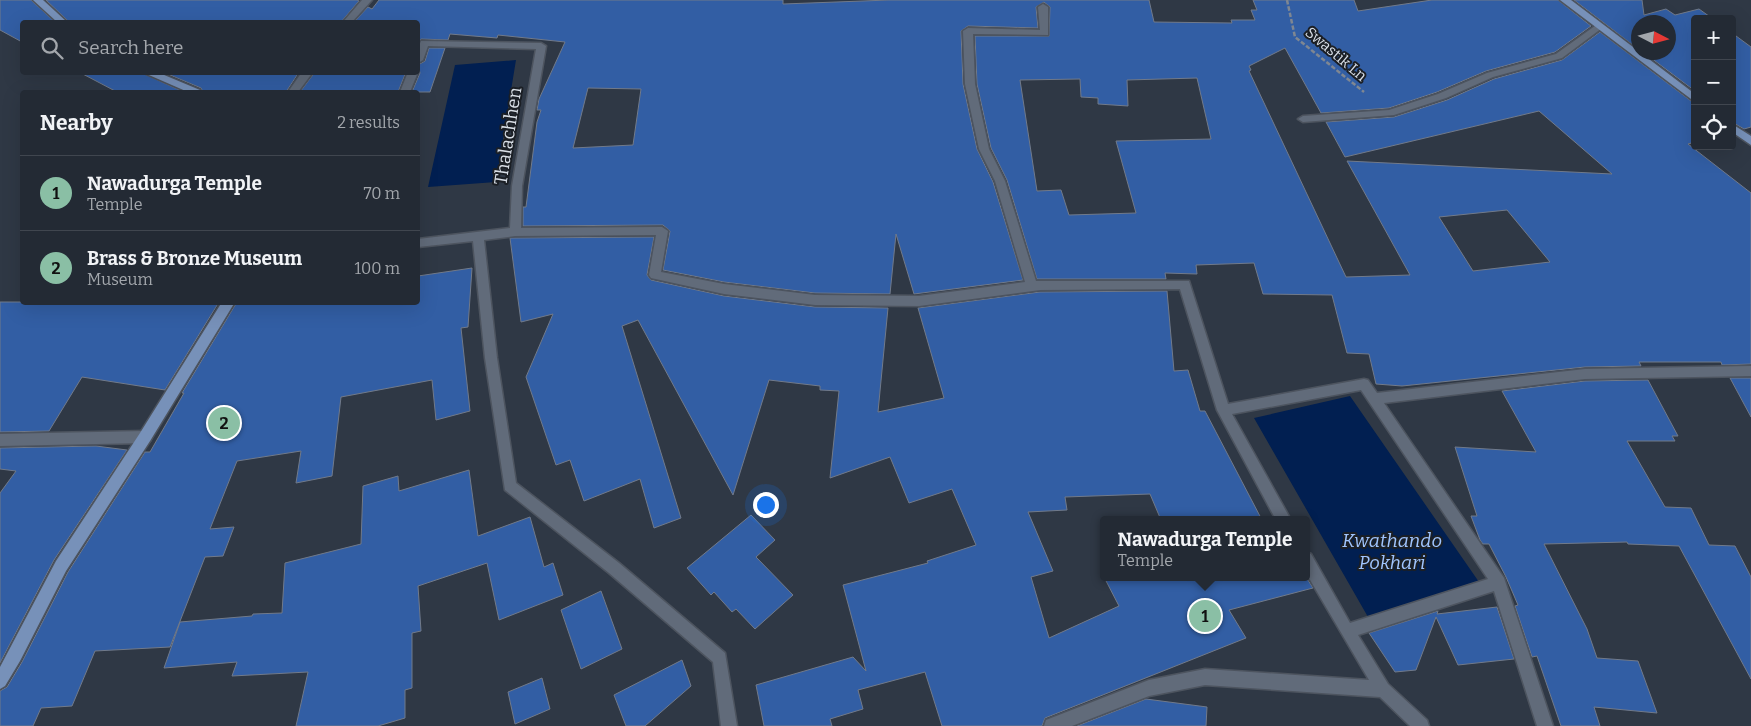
<!DOCTYPE html>
<meta charset="utf-8">
<style>
body{margin:0;font-family:Bitter,serif;background:#2b323c;color:#f1f3f6}
.controls{position:absolute;right:15px;top:15px;display:grid;overflow:hidden;border-radius:5px;box-shadow:0 5px 20px #0002}
.controls button{width:45px;height:45px;display:grid;place-items:center;padding:0;border:0;border-bottom:1px solid #40464f;background:#232a34;color:#f1f3f6;font:25px sans-serif}
.compass{position:absolute;left:1631px;top:15px;width:45px;height:45px;border-radius:50%;background:#232a34;box-shadow:0 5px 20px #0002;rotate:96deg}
.you{position:absolute;left:765px;top:504px;width:18px;height:18px;margin:-12px;border:4px solid #fff;border-radius:50%;background:#1a73e8;box-shadow:0 0 0 8px #1a73e833}
.badge{display:grid;place-items:center;width:32px;height:32px;border-radius:50%;background:#8abfa5;color:#111;font-size:16px;font-weight:700}
.pin{position:absolute;translate:-50% -50%;border:2px solid #fff;box-shadow:0 1px 5px #0006}
.popup{position:absolute;left:1100px;top:516px;width:210px;height:65px;box-sizing:border-box;display:grid;place-content:center;border-radius:5px;background:#232a34;filter:drop-shadow(0 1px 4px #0005);font-size:16px;white-space:nowrap;color:#a3a7ac}
.popup b{font-size:19px;color:#f1f3f6}
.popup::after{content:'';position:absolute;left:50%;top:100%;margin-left:-10px;border:10px solid transparent;border-top-color:#232a34}
.list{margin:0;padding:0;list-style:none}
h2{display:flex;justify-content:space-between;align-items:center;height:65px;margin:0;padding:0 20px;font-size:21px}
h2 small{font-size:16px;font-weight:400;color:#a3a7ac}
.list li{display:grid;grid-template-columns:32px 1fr auto;gap:15px;align-items:center;box-sizing:border-box;height:75px;padding:0 20px;border-top:1px solid #40464f}
.list b{display:block;font-size:19px;white-space:nowrap}
.list p{margin:0;font-size:16px;white-space:nowrap;color:#a3a7ac}
.list em{font-size:16px;font-style:normal;color:#a3a7ac}
.icon{flex:none;width:28px;height:28px;fill:none;stroke:currentColor;stroke-width:2;stroke-linecap:round;stroke-linejoin:round}
.map{position:relative;flex:none;width:1751px;height:726px;overflow:hidden}
.search{position:absolute;background:#232a34;box-shadow:0 5px 20px #0002;left:20px;top:20px;width:400px;height:55px;display:flex;align-items:center;gap:12px;box-sizing:border-box;padding:0 18px;border-radius:5px;color:#a3a7ac;font-size:19px}
.panel{position:absolute;background:#232a34;box-shadow:0 5px 20px #0002;left:20px;top:90px;width:400px;height:215px;border-radius:5px}
.map>svg:first-child{display:block}
.water{fill:#011f51}
.building{fill:#325ea4;stroke:#717a8a;fill-rule:evenodd}
.lines{fill:none;stroke-linecap:round;stroke-linejoin:round}
.minor-casing{stroke:#4d545f;stroke-width:3}
.major-casing{stroke:#4d545f;stroke-width:3}
.path{stroke:#7f8792;stroke-width:2.5;stroke-dasharray:4.5 2;stroke-linecap:butt}
.minor{fill:#616b7a;fill-rule:evenodd}
.major{fill:#7791b9;fill-rule:evenodd}
.labels{text-anchor:middle;dominant-baseline:central;stroke-width:4;stroke-linejoin:round;paint-order:stroke}
.far-street-label{font-size:15px;fill:#d8dee6;stroke:#1b1f25}
.street-label{font-size:18px;fill:#d8dee6;stroke:#1b1f25}
.water-label{font-size:19px;font-style:italic;fill:#a0c5ff;stroke:#1b1f25}
</style>
<div class="map">
<svg width="1751" height="726" viewBox="0 0 1751 726">
<rect width="100%" height="100%" fill="#2f3845"/>
<path class="water" d="M 516,60 L 496,182 L 428,187 L 455,65 Z
M 1350,396 L 1479,582 L 1368,617 L 1254,418 Z"/>
<path class="building" d="M 0,0 L 31,0 L 55,22 L 22,22 L 22,42 L 0,30 Z
M 46,0 L 357,0 L 359,1 L 341,22 L 69,22 Z
M 379,0 L 783,0 L 783,4 L 889,0 L 1149,0 L 1154,22 L 1232,23 L 1231,20 L 1255,20 L 1251,10 L 1257,10 L 1253,0 L 1354,0 L 1358,11 L 1432,0 L 1558,0 L 1591,26 L 1555,52 L 1486,71 L 1437,92 L 1389,108 L 1321,113 L 1285,48 L 1249,66 L 1251,70 L 1249,71 L 1346,277 L 1410,275 L 1347,161 L 1612,174 L 1539,111 L 1345,157 L 1326,122 L 1394,117 L 1447,100 L 1494,79 L 1562,60 L 1600,32 L 1695,104 L 1695,142 L 1688,144 L 1751,193 L 1751,364 L 1722,365 L 1721,362 L 1639,362 L 1641,366 L 1585,367 L 1402,386 L 1376,384 L 1369,354 L 1347,353 L 1332,295 L 1263,294 L 1254,263 L 1196,265 L 1197,274 L 1165,273 L 1166,279 L 1037,279 L 1007,180 L 991,148 L 977,84 L 975,36 L 1049,36 L 1050,7 L 1044,2 L 1036,7 L 1038,28 L 968,26 L 961,31 L 963,84 L 977,149 L 993,182 L 1023,280 L 914,294 L 896,234 L 890,294 L 815,293 L 724,282 L 663,270 L 670,231 L 663,225 L 523,226 L 523,207 L 526,207 L 537,122 L 541,110 L 537,110 L 539,99 L 565,42 L 498,35 L 497,38 L 450,34 L 448,40 L 421,39 L 418,44 L 418,22 L 354,22 L 368,7 L 372,9 ZM 1197,78 L 1211,139 L 1116,141 L 1136,213 L 1069,215 L 1061,190 L 1037,191 L 1020,80 L 1080,79 L 1081,97 L 1098,98 L 1098,104 L 1128,106 L 1127,80 ZM 588,88 L 641,89 L 633,145 L 573,148 ZM 1507,210 L 1550,262 L 1473,271 L 1439,217 Z
M 1574,0 L 1642,0 L 1644,15 L 1666,9 L 1675,15 L 1699,9 L 1713,19 L 1695,19 L 1695,91 L 1643,52 L 1668,52 L 1668,22 L 1638,22 L 1638,49 Z
M 1732,33 L 1751,47 L 1751,127 L 1744,129 L 1732,122 Z
M 429,48 L 445,48 L 430,92 L 412,92 L 420,73 L 418,65 L 425,61 Z
M 79,72 L 140,72 L 184,92 L 117,92 Z
M 163,72 L 299,72 L 286,92 L 203,92 L 201,88 Z
M 315,72 L 406,72 L 398,92 L 300,92 Z
M 654,237 L 647,275 L 651,280 L 724,296 L 815,307 L 888,308 L 878,412 L 944,398 L 918,308 L 1040,292 L 1167,291 L 1174,371 L 1188,370 L 1200,411 L 1205,411 L 1262,520 L 1161,520 L 1150,494 L 1065,497 L 1067,510 L 1028,512 L 1053,571 L 1031,577 L 1049,638 L 1119,606 L 1104,577 L 1306,577 L 1313,588 L 1229,610 L 1246,638 L 1045,718 L 1042,726 L 942,726 L 925,672 L 858,690 L 863,709 L 830,719 L 832,726 L 764,726 L 756,685 L 853,657 L 866,671 L 843,585 L 928,563 L 927,561 L 976,545 L 952,489 L 909,503 L 890,457 L 830,478 L 839,391 L 820,390 L 820,386 L 769,380 L 733,495 L 638,320 L 622,326 L 681,518 L 654,528 L 640,479 L 584,501 L 570,460 L 556,465 L 526,377 L 553,314 L 521,322 L 510,238 Z
M 472,268 L 468,327 L 461,328 L 470,411 L 436,420 L 432,380 L 341,397 L 332,476 L 296,483 L 301,451 L 237,461 L 210,529 L 234,527 L 223,556 L 205,557 L 170,647 L 95,651 L 72,706 L 41,708 L 33,726 L 0,726 L 0,691 L 7,687 L 22,662 L 68,572 L 145,452 L 150,452 L 184,393 L 182,393 L 237,302 L 418,302 L 418,276 Z
M 0,302 L 219,302 L 165,390 L 82,377 L 49,431 L 0,432 Z
M 1730,378 L 1751,378 L 1751,417 Z
M 1648,380 L 1678,436 L 1672,436 L 1675,441 L 1627,441 L 1665,507 L 1691,508 L 1709,545 L 1735,546 L 1751,577 L 1751,679 L 1679,546 L 1628,544 L 1627,542 L 1544,544 L 1587,629 L 1597,658 L 1638,661 L 1657,713 L 1594,707 L 1600,726 L 1561,726 L 1537,656 L 1532,657 L 1515,606 L 1518,605 L 1506,577 L 1489,544 L 1483,544 L 1480,540 L 1471,516 L 1477,516 L 1455,447 L 1536,452 L 1502,391 L 1585,381 Z
M 96,446 L 127,450 L 54,560 L 0,663 L 0,493 L 16,471 L 0,469 L 0,448 Z
M 469,470 L 478,536 L 530,517 L 544,567 L 553,563 L 563,595 L 499,620 L 487,563 L 418,586 L 421,631 L 412,633 L 412,688 L 405,690 L 405,718 L 378,726 L 296,726 L 308,672 L 232,676 L 237,662 L 164,668 L 180,622 L 252,616 L 253,614 L 282,613 L 285,563 L 361,544 L 363,486 L 398,476 L 399,491 Z
M 751,515 L 775,540 L 756,557 L 793,595 L 755,629 L 736,609 L 732,612 L 714,592 L 711,595 L 687,568 Z
M 601,591 L 622,649 L 581,669 L 561,610 Z
M 1497,607 L 1514,659 L 1458,665 L 1436,617 L 1416,670 L 1395,672 L 1369,633 L 1438,611 L 1437,614 Z
M 682,660 L 691,686 L 645,726 L 626,726 L 614,695 Z
M 542,678 L 550,709 L 515,724 L 508,692 Z
M 1146,699 L 1207,707 L 1206,726 L 1077,726 Z"/>
<g class="lines">
<g class="minor-casing">
<path id="minor" d="M 362,0 L 372,0 L 352,22 L 343,22 Z
M 1043,4 L 1048,7 L 1048,35 L 973,34 L 975,84 L 989,149 L 1005,181 L 1036,281 L 1189,281 L 1228,404 L 1364,379 L 1368,380 L 1377,393 L 1585,369 L 1751,366 L 1751,376 L 1585,379 L 1384,403 L 1504,578 L 1553,726 L 1537,726 L 1494,591 L 1358,635 L 1388,684 L 1427,720 L 1429,726 L 1410,726 L 1380,697 L 1205,685 L 1149,696 L 1072,726 L 1044,726 L 1046,720 L 1149,680 L 1205,669 L 1369,680 L 1306,573 L 1306,552 L 1311,554 L 1350,623 L 1488,579 L 1361,390 L 1232,414 L 1291,520 L 1276,520 L 1217,410 L 1180,289 L 1040,290 L 919,306 L 815,305 L 724,294 L 651,278 L 649,275 L 656,235 L 515,236 L 484,240 L 497,358 L 516,483 L 619,563 L 725,653 L 737,726 L 721,726 L 713,662 L 609,573 L 505,490 L 485,358 L 473,241 L 418,247 L 418,239 L 510,228 L 512,186 L 536,49 L 428,46 L 423,60 L 418,63 L 418,48 L 421,41 L 541,43 L 546,46 L 522,186 L 521,228 L 662,227 L 668,231 L 661,272 L 724,284 L 815,295 L 919,296 L 1025,282 L 995,181 L 979,149 L 965,84 L 963,31 L 968,28 L 1040,30 L 1038,7 Z
M 1599,23 L 1604,26 L 1602,28 L 1562,58 L 1493,77 L 1446,98 L 1394,115 L 1303,122 L 1298,119 L 1303,116 L 1389,110 L 1438,94 L 1487,73 L 1556,54 Z
M 418,71 L 418,72 L 410,92 L 400,92 L 408,72 Z
M 302,72 L 313,72 L 298,92 L 288,92 Z
M 145,431 L 150,433 L 152,437 L 150,441 L 145,443 L 0,446 L 0,434 Z"/>
</g>
<g class="major-casing">
<path id="major" d="M 33,0 L 43,0 L 67,22 L 57,22 Z
M 1560,0 L 1571,0 L 1695,94 L 1695,102 Z
M 142,72 L 157,72 L 200,90 L 201,92 L 188,92 Z
M 1732,124 L 1751,136 L 1751,145 L 1732,132 Z
M 222,302 L 235,302 L 150,441 L 66,571 L 20,661 L 5,686 L 0,689 L 0,667 L 56,561 L 140,433 Z"/>
</g>
<path class="path" d="M 1287,0 L 1295,37 L 1364,92"/>
<use href="#minor" class="minor"/>
<use href="#major" class="major"/>
</g>
<g class="labels">
<g class="far-street-label">
<text transform="translate(1336 54) rotate(40)">Swastik Ln</text>
</g>
<g class="street-label">
<text transform="translate(508 136) rotate(-81)">Thalachhen</text>
</g>
<g class="water-label">
<text x="1392" y="540">Kwathando<tspan x="1392" dy="22">Pokhari</tspan></text>
</g>
</g>
</svg>
<div class="controls">
<button>+</button>
<button>−</button>
<button><svg class="icon" aria-label="locate" viewBox="0 0 24 24"><circle cx="12" cy="12" r="6"/><path d="M12 2v4M12 18v4M2 12h4M18 12h4"/></svg></button>
</div>
<svg class="compass" viewBox="-18 -18 36 36"><path d="M0-13l5 13h-10z" fill="#e53935"/><path d="M0 13l5-13h-10z" fill="#a3a7ac"/></svg>
<div class="you"></div>
<div class="pin badge" style="left:1205px;top:616px">1</div>
<div class="popup"><b>Nawadurga Temple</b>Temple</div>
<div class="pin badge" style="left:224px;top:423px">2</div>
<div class="search"><svg class="icon" aria-label="search" viewBox="0 0 24 24"><circle cx="10" cy="10" r="6"/><path d="M15 15l6 6"/></svg>Search here</div>
<section class="panel">
<h2>Nearby<small>2 results</small></h2>
<ul class="list">
<li><span class="badge">1</span><div><b>Nawadurga Temple</b><p>Temple</p></div><em>70 m</em></li>
<li><span class="badge">2</span><div><b>Brass &amp; Bronze Museum</b><p>Museum</p></div><em>100 m</em></li>
</ul>
</section>
</div>
